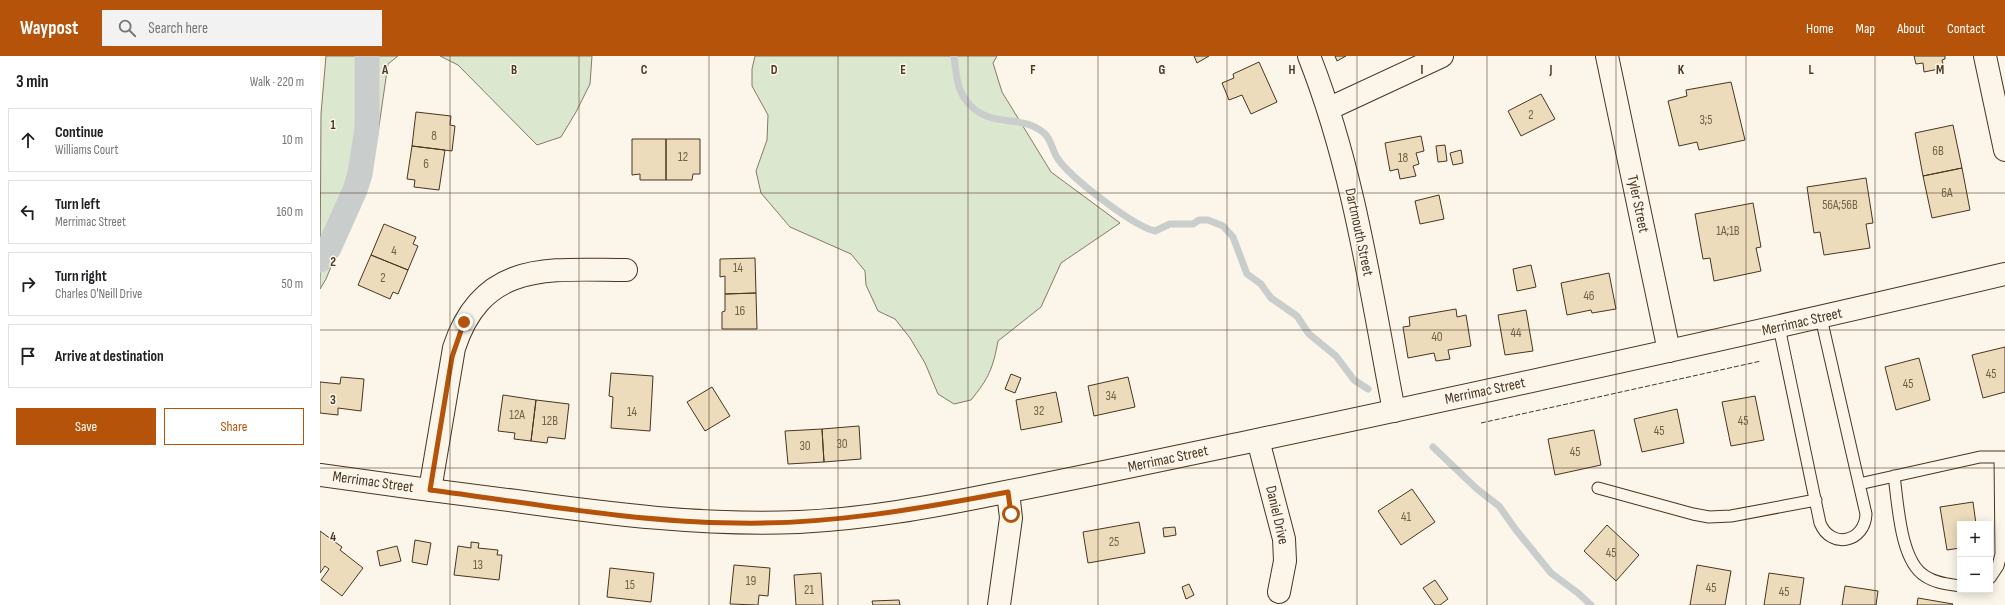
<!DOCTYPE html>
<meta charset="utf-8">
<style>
body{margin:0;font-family:"Sofia Sans Condensed",sans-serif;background:#f2f2f2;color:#202124}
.controls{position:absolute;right:12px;bottom:12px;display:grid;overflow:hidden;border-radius:0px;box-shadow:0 2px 10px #0003}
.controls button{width:36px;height:36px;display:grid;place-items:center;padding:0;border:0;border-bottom:1px solid #e0e0e0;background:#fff;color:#202124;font:20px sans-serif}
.stop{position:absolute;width:12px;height:12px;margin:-9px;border:3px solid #b45309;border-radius:50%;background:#fff}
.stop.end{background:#b45309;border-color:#fff;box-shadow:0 1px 4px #0008}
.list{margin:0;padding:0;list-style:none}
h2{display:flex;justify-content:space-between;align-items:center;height:52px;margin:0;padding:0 16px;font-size:17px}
h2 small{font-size:13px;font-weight:400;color:#757577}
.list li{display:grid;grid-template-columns:26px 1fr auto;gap:12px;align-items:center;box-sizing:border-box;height:64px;margin:0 8px 8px;padding:0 8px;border:1px solid #e0e0e0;border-radius:0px}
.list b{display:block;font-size:15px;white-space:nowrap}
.list p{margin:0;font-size:13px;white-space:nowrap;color:#757577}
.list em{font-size:13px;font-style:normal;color:#757577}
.actions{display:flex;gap:8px;padding:12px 16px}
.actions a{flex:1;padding:9px 0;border:1px solid #b45309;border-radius:0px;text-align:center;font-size:14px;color:#b45309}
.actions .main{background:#b45309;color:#fff}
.icon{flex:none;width:22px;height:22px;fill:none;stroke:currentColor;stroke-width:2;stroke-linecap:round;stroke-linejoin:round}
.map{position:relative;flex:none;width:1685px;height:549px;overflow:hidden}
header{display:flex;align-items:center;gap:24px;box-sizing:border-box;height:56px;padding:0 20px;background:#b45309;color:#fff}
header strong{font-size:19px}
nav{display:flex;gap:22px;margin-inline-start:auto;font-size:14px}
.search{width:280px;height:36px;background:#f2f2f2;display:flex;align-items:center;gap:10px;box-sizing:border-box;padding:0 14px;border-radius:0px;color:#757577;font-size:15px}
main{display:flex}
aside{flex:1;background:#fff}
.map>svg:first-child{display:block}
.green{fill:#dce7d0;stroke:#887966}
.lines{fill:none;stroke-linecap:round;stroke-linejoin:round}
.stream{stroke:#c9cecd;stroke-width:7}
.canal{stroke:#c9cecd;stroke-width:25}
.building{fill:#ecdcbc;stroke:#4a3520}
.lane-casing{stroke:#4a3520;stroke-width:13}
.street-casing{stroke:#4a3520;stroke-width:24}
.secondary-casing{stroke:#4a3520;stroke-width:24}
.lane{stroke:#fbf6e9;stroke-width:11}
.street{stroke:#fbf6e9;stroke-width:22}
.secondary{stroke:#fbf6e9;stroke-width:22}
.fence{stroke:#4a3520;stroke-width:1;stroke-dasharray:5 2;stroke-linecap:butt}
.route{stroke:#b45309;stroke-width:5}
.grid{fill:none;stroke:#4a3520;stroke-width:1;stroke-opacity:0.55}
.labels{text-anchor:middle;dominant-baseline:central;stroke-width:3;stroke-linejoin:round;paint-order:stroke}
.number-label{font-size:13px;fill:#725f47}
.street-label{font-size:15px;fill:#4a3520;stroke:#fbf6e9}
.grid-label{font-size:13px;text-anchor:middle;font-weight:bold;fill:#4a3520;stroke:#fbf6e9;stroke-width:3;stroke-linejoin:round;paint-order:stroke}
</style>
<header>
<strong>Waypost</strong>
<div class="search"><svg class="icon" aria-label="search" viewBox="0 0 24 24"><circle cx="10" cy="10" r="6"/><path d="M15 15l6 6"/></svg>Search here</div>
<nav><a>Home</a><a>Map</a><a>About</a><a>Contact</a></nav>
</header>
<main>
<aside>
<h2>3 min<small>Walk · 220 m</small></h2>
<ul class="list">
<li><svg class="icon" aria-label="ahead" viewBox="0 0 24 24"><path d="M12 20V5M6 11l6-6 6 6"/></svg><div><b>Continue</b><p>Williams Court</p></div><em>10 m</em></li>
<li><svg class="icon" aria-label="left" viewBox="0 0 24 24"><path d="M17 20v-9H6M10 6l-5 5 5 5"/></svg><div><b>Turn left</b><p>Merrimac Street</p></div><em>160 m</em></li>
<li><svg class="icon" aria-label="right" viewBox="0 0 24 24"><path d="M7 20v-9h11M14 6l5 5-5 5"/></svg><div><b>Turn right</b><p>Charles O'Neill Drive</p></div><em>50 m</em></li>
<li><svg class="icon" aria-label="arrive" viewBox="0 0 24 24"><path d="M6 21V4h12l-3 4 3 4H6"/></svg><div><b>Arrive at destination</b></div></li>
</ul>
<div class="actions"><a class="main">Save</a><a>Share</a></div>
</aside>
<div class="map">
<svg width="1685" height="549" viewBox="0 0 1685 549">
<rect width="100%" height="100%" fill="#fbf6e9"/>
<path class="green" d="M 6,0 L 78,0 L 68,8 L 58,77 L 52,110 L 6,223 L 0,233 L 1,58 Z
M 120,0 L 272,0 L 270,28 L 256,56 L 241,81 L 217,89 L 138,9 Z
M 435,0 L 677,0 L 673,7 L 682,36 L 731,116 L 800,167 L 741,207 L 721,251 L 678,285 C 673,312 669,322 651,344 L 634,348 L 618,338 L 605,307 L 590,282 L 575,263 L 558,255 L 546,229 L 545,215 L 531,198 L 470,171 L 441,137 L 436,115 L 447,84 L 448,59 L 432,30 L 432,13 Z"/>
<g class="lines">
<path class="stream" d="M 634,0 C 636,17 637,36 649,48 C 672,73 700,57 724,77 C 732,84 732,95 738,103 C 751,122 813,170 835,175 L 850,168 L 873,168 L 879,164 L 888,164 L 903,170 L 913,181 L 927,218 L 941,228 L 951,242 L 977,260 L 989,278 L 1016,300 L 1034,324 L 1048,333
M 1113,391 L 1157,433 L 1179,450 L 1196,474 L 1231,517 L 1258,537 L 1271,549"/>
<path class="canal" d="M 0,204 L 9,192 L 35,134 L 40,118 L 47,72 L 47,0"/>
</g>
<path class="building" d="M 874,0 L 889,0 L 877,7 Z
M 1015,0 L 1026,0 L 1017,5 Z
M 1594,0 L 1625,0 L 1625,3 L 1622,4 L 1624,12 L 1604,16 L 1603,7 L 1596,8 Z
M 939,6 L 957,46 L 931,58 L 922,39 L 909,44 L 902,27 L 914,22 L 913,18 Z
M 1411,26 L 1425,84 L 1379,94 L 1377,86 L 1359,90 L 1348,45 L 1367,40 L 1366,34 Z
M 1221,38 L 1235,63 L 1201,80 L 1188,55 Z
M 96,56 L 131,60 L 130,69 L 135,70 L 132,95 L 92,90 Z
M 1633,69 L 1642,112 L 1603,120 L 1595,77 Z
M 1101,80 L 1104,95 L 1096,97 L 1099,108 L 1093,110 L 1096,120 L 1080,123 L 1078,113 L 1070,115 L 1065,87 Z
M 312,83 L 346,83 L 346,124 L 320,124 L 320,118 L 312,119 Z
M 346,83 L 380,83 L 380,118 L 373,118 L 372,124 L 346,124 Z
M 1125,89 L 1127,105 L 1118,106 L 1116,90 Z
M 92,90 L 125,94 L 119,134 L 94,131 L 95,124 L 87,123 Z
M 1141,94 L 1143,107 L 1133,109 L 1130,97 Z
M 1642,112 L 1650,154 L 1612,162 L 1603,120 Z
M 1546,122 L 1553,167 L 1546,168 L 1550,192 L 1504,199 L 1500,176 L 1494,177 L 1487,131 Z
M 1119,139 L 1124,163 L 1100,168 L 1095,145 Z
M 1433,147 L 1441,191 L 1436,192 L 1441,215 L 1394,225 L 1390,202 L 1383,203 L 1375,158 Z
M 64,168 L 96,181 L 93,188 L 98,190 L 88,214 L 51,199 Z
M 51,199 L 88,214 L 78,238 L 73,236 L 70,243 L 38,229 Z
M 435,202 L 436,237 L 405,238 L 405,220 L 400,221 L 400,203 Z
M 1211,209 L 1216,231 L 1197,235 L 1193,213 Z
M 1289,217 L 1296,253 L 1272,257 L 1271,254 L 1247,259 L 1241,227 Z
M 436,237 L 437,273 L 402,273 L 402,256 L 405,255 L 405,238 Z
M 1136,253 L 1137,261 L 1146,259 L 1151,290 L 1128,294 L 1130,303 L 1116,305 L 1114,297 L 1088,302 L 1083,271 L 1090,270 L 1089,261 Z
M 1206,254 L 1213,295 L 1185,299 L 1178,259 Z
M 1685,291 L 1685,336 L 1663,342 L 1652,299 Z
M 1599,302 L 1610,344 L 1576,354 L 1565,311 Z
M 291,317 L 333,320 L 330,375 L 291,372 L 293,341 L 289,340 Z
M 691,318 L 701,322 L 695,337 L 685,333 Z
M 21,321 L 44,323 L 41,355 L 18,352 L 18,359 L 0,357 L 0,326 L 20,328 Z
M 808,321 L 815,351 L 774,360 L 768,330 Z
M 392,331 L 410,360 L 385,375 L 367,346 Z
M 736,336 L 742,366 L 701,374 L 696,344 Z
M 183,339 L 216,344 L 211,385 L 194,383 L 195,377 L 178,375 Z
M 1435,340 L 1444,384 L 1411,390 L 1402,346 Z
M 216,344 L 249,348 L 245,383 L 228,381 L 227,387 L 211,385 Z
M 1357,353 L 1364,387 L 1322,396 L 1314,363 Z
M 539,370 L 541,403 L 504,406 L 502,373 Z
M 502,373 L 504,406 L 468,408 L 465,375 Z
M 1274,374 L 1281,409 L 1235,419 L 1228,383 Z
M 1092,433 L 1115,466 L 1081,489 L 1058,455 Z
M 1653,446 L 1656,468 L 1640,468 L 1640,492 L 1627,494 L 1620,451 Z
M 819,466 L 825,497 L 768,507 L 763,476 Z
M 1287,469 L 1319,499 L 1296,525 L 1264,495 Z
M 855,471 L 856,479 L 844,481 L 843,472 Z
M 0,475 L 22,491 L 20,494 L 43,512 L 22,540 L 1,524 L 9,513 L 5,510 L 0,517 Z
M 95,484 L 111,487 L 107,509 L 92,506 Z
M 151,486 L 159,487 L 158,492 L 178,494 L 177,499 L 182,499 L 179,524 L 134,519 L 138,490 L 151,492 Z
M 77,490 L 81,505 L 60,510 L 57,495 Z
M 414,509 L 450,512 L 448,540 L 439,539 L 438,549 L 410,548 Z
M 1377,509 L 1411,515 L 1405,549 L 1370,549 Z
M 290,512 L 334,517 L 331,546 L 287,541 Z
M 501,517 L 503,549 L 476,549 L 474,519 Z
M 1449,517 L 1484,522 L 1480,549 L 1444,549 Z
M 1115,524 L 1128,543 L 1120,549 L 1115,549 L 1103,532 Z
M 869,528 L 874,539 L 866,543 L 862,531 Z
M 1525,530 L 1558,535 L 1556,549 L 1522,549 Z
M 1598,542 L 1633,548 L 1632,549 L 1597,549 Z
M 579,544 L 580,549 L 553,549 L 552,545 Z"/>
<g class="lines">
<g class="lane-casing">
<path id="lane" d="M 1459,271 L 1500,467 C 1511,494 1545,486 1546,458 L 1501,262
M 1574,420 C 1578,447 1580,505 1605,520 C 1615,527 1628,528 1640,530
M 1539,428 L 1660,401 L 1685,401
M 1278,432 L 1373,458 L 1389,461 L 1411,460 L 1496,444
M 1670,522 L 1678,510 L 1681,498 L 1680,401"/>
</g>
<g class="street-casing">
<path id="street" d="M 989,0 C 1034,114 1051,236 1074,355
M 1287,0 L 1349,295
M 1665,0 L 1685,94
M 1008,53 L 1122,0
M 938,384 L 964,483 L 965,505 L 959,536
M 110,434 L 134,292 C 163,203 231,214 306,214
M 679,549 L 691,462 L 688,436"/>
</g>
<g class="secondary-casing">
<path id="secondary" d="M 0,419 C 65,428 131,437 196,445 C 290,458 384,470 479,466 C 545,463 611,451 675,438 C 763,421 850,402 937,384 C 1187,331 1436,277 1685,218"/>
</g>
<use href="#lane" class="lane"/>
<use href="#street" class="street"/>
<use href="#secondary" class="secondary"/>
<path class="fence" d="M 1161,367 L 1441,305"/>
</g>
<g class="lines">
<path class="route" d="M 144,266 L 132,301 L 110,434 C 211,447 314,466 416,467 C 508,469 598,453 688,436 L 691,458"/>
</g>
<path class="grid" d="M 130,0 L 130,549M 259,0 L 259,549M 389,0 L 389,549M 518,0 L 518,549M 648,0 L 648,549M 778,0 L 778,549M 907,0 L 907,549M 1037,0 L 1037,549M 1167,0 L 1167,549M 1296,0 L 1296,549M 1426,0 L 1426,549M 1555,0 L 1555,549M 0,137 L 1685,137M 0,274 L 1685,274M 0,412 L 1685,412"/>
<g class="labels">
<g class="number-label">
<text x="1211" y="59">2</text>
<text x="1386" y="64">3;5</text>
<text x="114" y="80">8</text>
<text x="1618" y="95">6B</text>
<text x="363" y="101">12</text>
<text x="1083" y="102">18</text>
<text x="106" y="108">6</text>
<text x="1627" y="137">6A</text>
<text x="1520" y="149">56A;56B</text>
<text x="1408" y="175">1A;1B</text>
<text x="74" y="195">4</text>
<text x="418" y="212">14</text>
<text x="63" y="222">2</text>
<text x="1269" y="240">46</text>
<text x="420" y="255">16</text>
<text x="1196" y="277">44</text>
<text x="1117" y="281">40</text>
<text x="1671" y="318">45</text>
<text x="1588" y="328">45</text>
<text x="791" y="340">34</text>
<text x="719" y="355">32</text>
<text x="312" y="356">14</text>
<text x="197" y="359">12A</text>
<text x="230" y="365">12B</text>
<text x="1423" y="365">45</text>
<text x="1339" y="375">45</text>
<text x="522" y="388">30</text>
<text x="485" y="390">30</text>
<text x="1255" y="396">45</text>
<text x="1086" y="461">41</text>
<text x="794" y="486">25</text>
<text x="1291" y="497">45</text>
<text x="158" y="509">13</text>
<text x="431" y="525">19</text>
<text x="310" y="529">15</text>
<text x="1391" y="532">45</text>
<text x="489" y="534">21</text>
<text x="1464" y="536">45</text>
</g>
<g class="street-label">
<text transform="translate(1318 148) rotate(78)">Tyler Street</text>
<text transform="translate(1039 176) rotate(78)">Dartmouth Street</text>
<text transform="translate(1482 266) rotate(-13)">Merrimac Street</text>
<text transform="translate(1165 335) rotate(-12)">Merrimac Street</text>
<text transform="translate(848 403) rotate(-12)">Merrimac Street</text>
<text transform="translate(53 426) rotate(8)">Merrimac Street</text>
<text transform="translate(957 459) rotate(77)">Daniel Drive</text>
</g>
</g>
<g class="grid-label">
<text x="65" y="18">A</text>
<text x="194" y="18">B</text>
<text x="324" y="18">C</text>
<text x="454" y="18">D</text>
<text x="583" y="18">E</text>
<text x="713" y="18">F</text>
<text x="842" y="18">G</text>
<text x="972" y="18">H</text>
<text x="1102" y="18">I</text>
<text x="1231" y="18">J</text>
<text x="1361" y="18">K</text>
<text x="1491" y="18">L</text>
<text x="1620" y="18">M</text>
<text x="13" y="73">1</text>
<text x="13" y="210">2</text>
<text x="13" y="348">3</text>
<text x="13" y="485">4</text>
</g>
</svg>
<div class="controls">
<button>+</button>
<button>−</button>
</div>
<div class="stop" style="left:691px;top:458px"></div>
<div class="stop end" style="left:144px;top:266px"></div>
</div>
</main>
